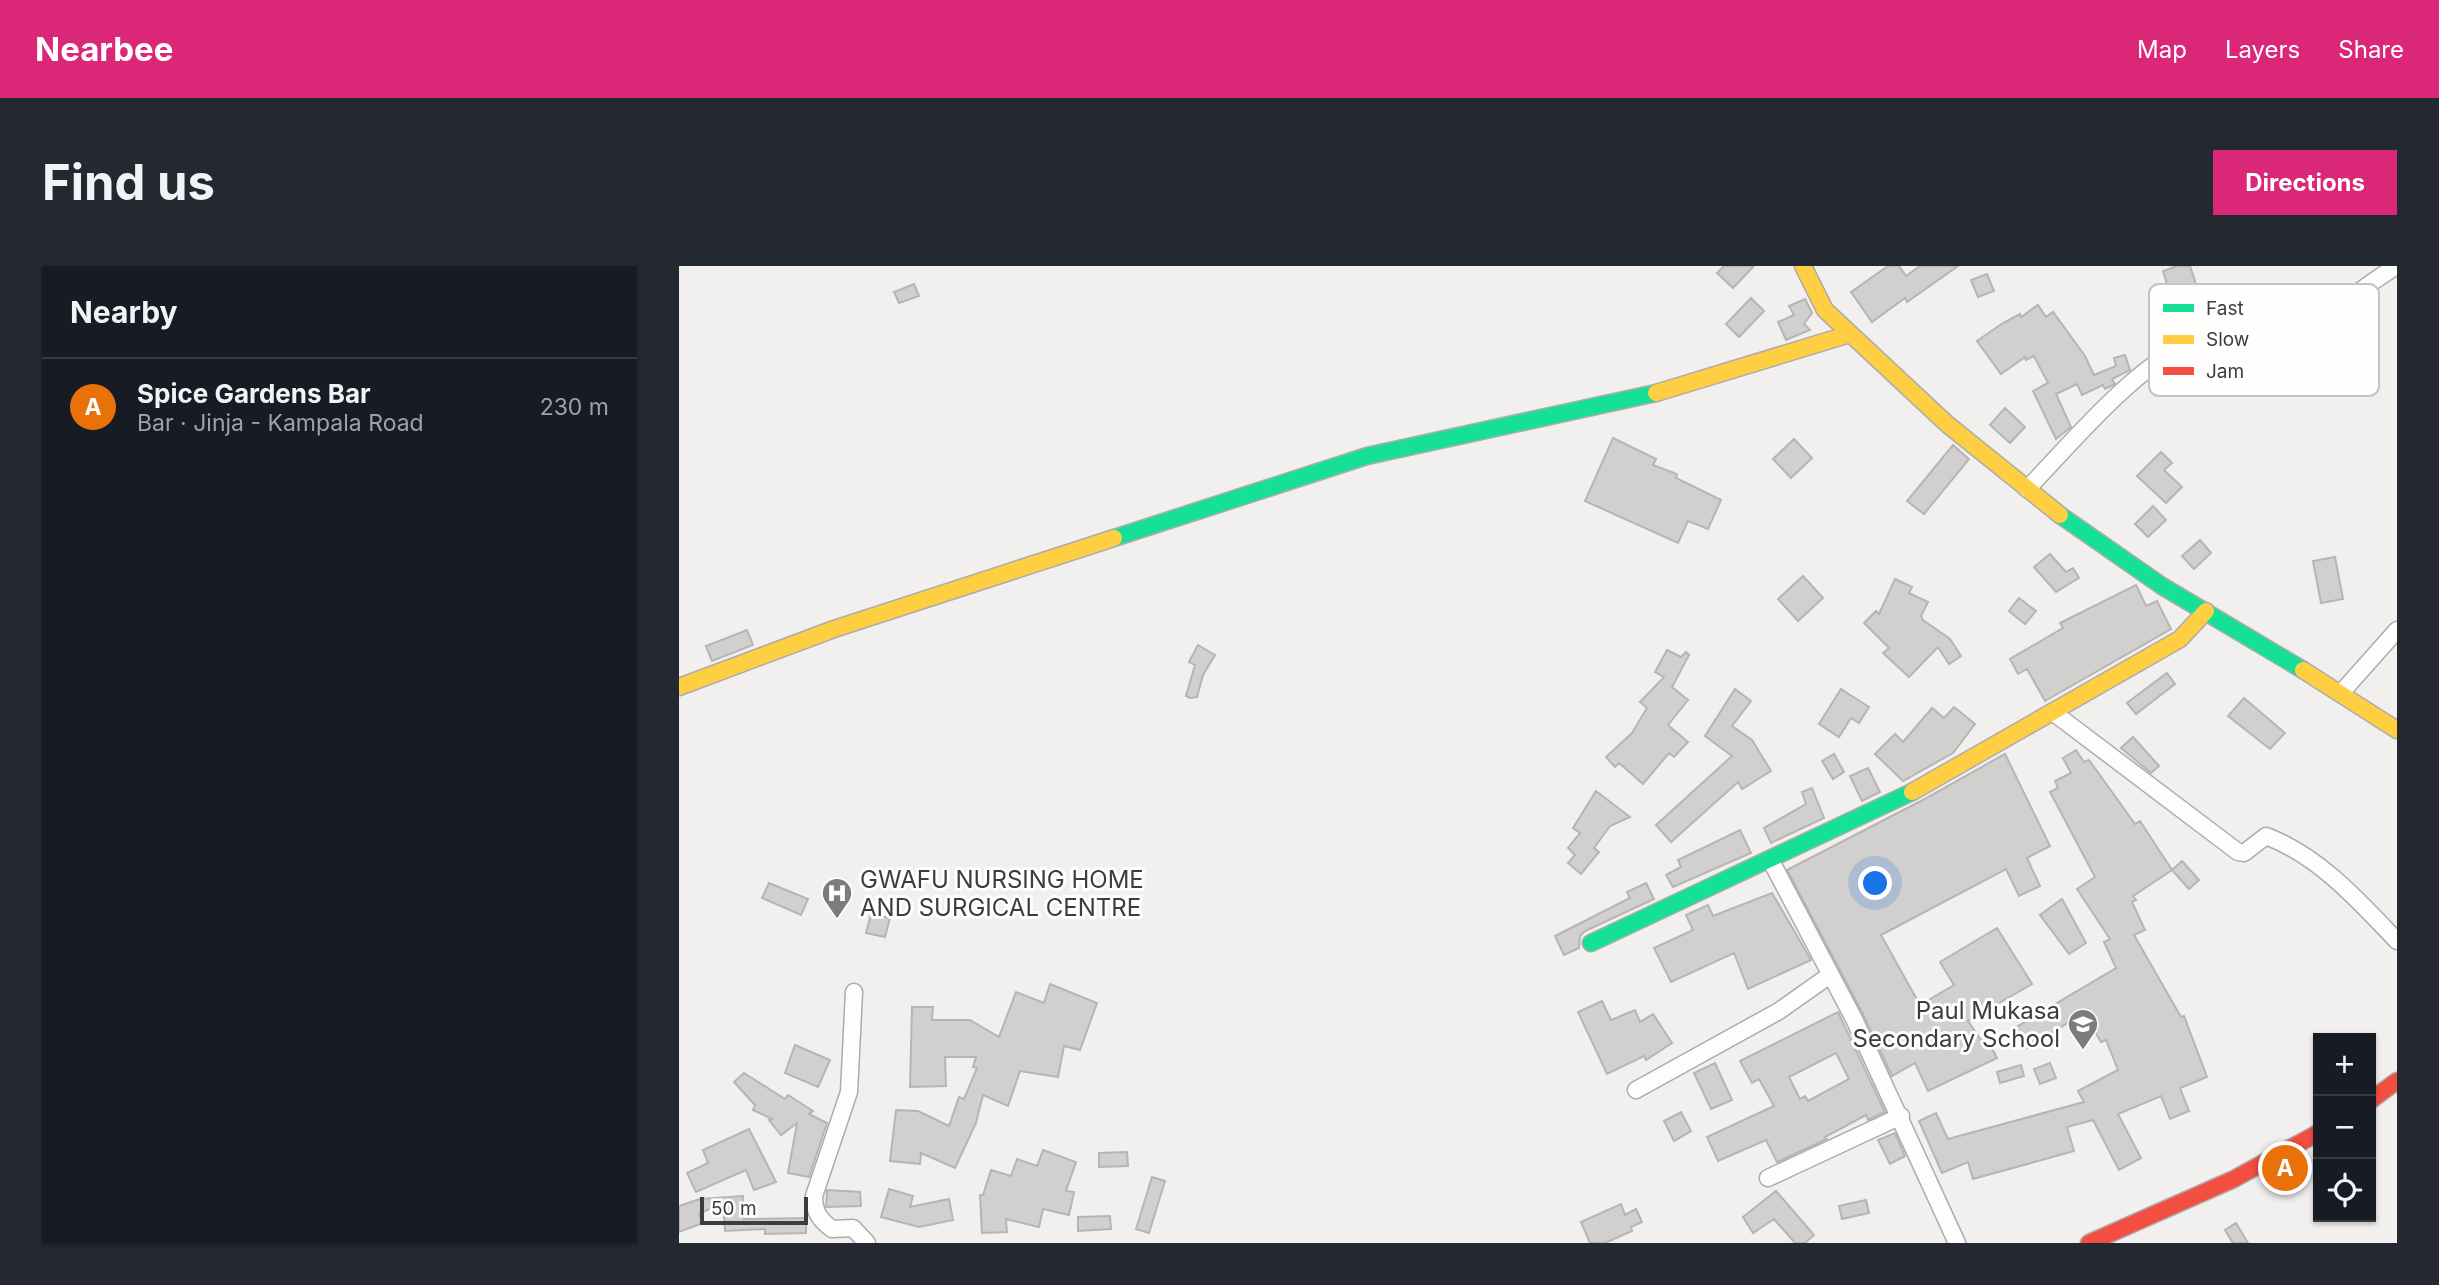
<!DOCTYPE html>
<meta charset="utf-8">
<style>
body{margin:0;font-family:Inter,sans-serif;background:#242831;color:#f1f3f6}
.controls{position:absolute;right:21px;bottom:21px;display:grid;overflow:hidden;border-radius:0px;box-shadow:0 2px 5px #0004}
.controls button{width:63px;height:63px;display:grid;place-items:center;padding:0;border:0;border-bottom:2px solid #363941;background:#171b24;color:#f1f3f6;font:35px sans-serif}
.scale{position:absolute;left:21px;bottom:18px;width:108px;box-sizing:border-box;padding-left:7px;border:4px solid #3e3c3c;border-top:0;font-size:19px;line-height:24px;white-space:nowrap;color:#3e3c3c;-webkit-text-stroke:5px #fffefd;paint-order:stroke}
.you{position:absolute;left:1197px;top:618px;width:24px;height:24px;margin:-18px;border:5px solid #fff;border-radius:50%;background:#1a73e8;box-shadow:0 0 0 10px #1a73e833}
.badge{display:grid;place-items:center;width:46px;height:46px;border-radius:50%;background:#db2777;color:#fff;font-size:23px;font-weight:700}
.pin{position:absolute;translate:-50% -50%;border:4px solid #fff;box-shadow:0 2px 7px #0006}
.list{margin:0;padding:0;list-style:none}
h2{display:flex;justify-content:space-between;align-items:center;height:91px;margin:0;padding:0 28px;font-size:30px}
h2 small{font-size:23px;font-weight:400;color:#9ea1a6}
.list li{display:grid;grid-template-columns:46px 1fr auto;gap:21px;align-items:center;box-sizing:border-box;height:98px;padding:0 28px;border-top:2px solid #363941}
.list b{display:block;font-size:26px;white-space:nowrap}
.list p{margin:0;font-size:23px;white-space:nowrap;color:#9ea1a6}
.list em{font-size:23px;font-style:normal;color:#9ea1a6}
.icon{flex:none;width:38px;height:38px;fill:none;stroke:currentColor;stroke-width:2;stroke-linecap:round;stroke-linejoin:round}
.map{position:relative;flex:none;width:1718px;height:977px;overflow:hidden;border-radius:0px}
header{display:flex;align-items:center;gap:42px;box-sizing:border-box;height:98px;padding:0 35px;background:#db2777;color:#fff}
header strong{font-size:33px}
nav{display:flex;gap:38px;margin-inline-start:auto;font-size:24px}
.intro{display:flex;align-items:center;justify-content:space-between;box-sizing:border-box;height:168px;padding:0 42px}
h1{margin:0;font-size:49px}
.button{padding:18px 32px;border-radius:0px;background:#db2777;color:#fff;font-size:24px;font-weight:700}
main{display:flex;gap:42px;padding:0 42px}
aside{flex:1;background:#171b24;border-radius:0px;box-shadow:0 2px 5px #0004}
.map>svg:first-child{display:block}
.building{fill:#d1d0cf;stroke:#b6b5b4;stroke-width:2;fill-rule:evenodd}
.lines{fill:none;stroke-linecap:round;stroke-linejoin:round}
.street-casing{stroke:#adacab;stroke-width:19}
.fast-casing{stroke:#adacab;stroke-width:19}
.slow-casing{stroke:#adacab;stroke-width:19}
.jam-casing{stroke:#adacab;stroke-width:19}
.street{stroke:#fdfdfd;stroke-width:16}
.fast{stroke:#16e098;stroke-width:16}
.slow{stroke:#ffcf43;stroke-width:16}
.jam{stroke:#f24e42;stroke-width:16}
.labels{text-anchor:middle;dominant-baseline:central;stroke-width:6;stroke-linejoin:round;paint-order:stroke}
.poi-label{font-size:24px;fill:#3e3c3c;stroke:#fffefd;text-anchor:start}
.key{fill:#fffefd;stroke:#c5c4c3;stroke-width:2}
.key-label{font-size:19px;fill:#3e3c3c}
</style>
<header>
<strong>Nearbee</strong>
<nav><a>Map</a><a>Layers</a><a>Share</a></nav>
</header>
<div class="intro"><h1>Find us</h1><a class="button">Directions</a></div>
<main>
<aside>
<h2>Nearby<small></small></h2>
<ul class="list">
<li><span class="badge" style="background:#e8710a">A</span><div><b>Spice Gardens Bar</b><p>Bar · Jinja - Kampala Road</p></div><em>230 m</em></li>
</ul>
</aside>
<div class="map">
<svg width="1718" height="977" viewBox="0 0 1718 977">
<rect width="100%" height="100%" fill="#f2f0ef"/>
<path class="building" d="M 1045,0 L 1075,0 L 1054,22 L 1038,7 Z
M 1209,0 L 1220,0 L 1227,10 L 1241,0 L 1279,0 L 1228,36 L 1226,32 L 1193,56 L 1172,26 Z
M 1498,0 L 1511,0 L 1517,18 L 1491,27 L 1484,5 Z
M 1308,8 L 1315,25 L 1299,31 L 1292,14 Z
M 235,18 L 240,30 L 220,37 L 215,26 Z
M 1072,32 L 1085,45 L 1060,71 L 1047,58 Z
M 1126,33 L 1133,47 L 1125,58 L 1131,64 L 1107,74 L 1099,56 L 1115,49 L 1110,40 Z
M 1359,39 L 1367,51 L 1374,46 L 1406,90 L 1415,109 L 1437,100 L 1435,92 L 1446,89 L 1451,104 L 1433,113 L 1436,118 L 1426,123 L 1424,119 L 1403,129 L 1398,118 L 1377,128 L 1392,161 L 1377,173 L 1354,125 L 1369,117 L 1355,90 L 1347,94 L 1346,91 L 1322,108 L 1298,75 L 1324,57 L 1341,48 L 1342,51 Z
M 1326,142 L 1346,161 L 1331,177 L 1311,159 Z
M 934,172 L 977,193 L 974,199 L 998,208 L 997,212 L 1042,234 L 1029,263 L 1009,255 L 999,277 L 906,235 Z
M 1115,173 L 1133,192 L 1112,212 L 1094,193 Z
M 1274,179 L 1290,193 L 1245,248 L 1228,235 Z
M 1482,186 L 1493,197 L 1485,204 L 1503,221 L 1487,237 L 1458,210 Z
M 1474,240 L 1487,254 L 1469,271 L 1456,258 Z
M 1521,274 L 1532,287 L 1515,303 L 1503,290 Z
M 1371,288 L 1387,306 L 1394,302 L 1400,312 L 1377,326 L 1355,301 Z
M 1656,291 L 1664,333 L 1642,337 L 1634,295 Z
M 1124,310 L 1144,332 L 1119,355 L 1099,333 Z
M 1216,313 L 1233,321 L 1230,327 L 1249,336 L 1242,350 L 1244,354 L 1271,373 L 1282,390 L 1270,398 L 1259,381 L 1230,411 L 1204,387 L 1210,382 L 1185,357 L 1197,345 L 1200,348 Z
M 1457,319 L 1467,340 L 1478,335 L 1492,363 L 1366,435 L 1348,403 L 1339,408 L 1331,393 L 1384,362 L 1381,357 Z
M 1340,332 L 1357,345 L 1346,358 L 1330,345 Z
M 68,364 L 74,379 L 33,395 L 27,380 Z
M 519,379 L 536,389 L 524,409 L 518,431 L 511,432 L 507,430 L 516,399 L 510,396 Z
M 988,384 L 1002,391 L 1007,386 L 1010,389 L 993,421 L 1009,434 L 989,459 L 1009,476 L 995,491 L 990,487 L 964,518 L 940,497 L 936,501 L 927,491 L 953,467 L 968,442 L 961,436 L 985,411 L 976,406 Z
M 1488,407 L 1496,418 L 1457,448 L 1448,437 Z
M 1056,423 L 1072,435 L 1053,460 L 1073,474 L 1092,505 L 1063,523 L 1059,516 L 992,576 L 977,559 L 1053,490 L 1026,470 Z
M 1162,423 L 1190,441 L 1180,457 L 1172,452 L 1160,471 L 1140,458 Z
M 1565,432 L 1606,467 L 1591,483 L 1549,450 Z
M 1275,441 L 1296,458 L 1274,487 L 1224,515 L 1196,488 L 1216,468 L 1224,476 L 1253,442 L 1265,452 Z
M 1454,471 L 1480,500 L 1472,507 L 1442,482 Z
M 1397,484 L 1405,496 L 1410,494 L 1456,558 L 1461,555 L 1493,604 L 1454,630 L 1457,634 L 1453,636 L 1466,664 L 1455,669 L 1502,751 L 1505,750 L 1528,811 L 1501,822 L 1510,845 L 1491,853 L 1482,830 L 1439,848 L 1462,892 L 1440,904 L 1414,854 L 1388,861 L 1395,885 L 1294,913 L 1289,896 L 1263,907 L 1240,855 L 1257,847 L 1269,873 L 1405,836 L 1399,825 L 1439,804 L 1427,774 L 1422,776 L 1405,747 L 1346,783 L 1334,763 L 1437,702 L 1425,676 L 1431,673 L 1398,623 L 1416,611 L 1371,526 L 1379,522 L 1376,515 L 1392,507 L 1384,492 Z
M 1155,488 L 1165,506 L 1154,513 L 1143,495 Z
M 1326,488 L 1371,580 L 1348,592 L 1361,620 L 1340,630 L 1327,603 L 1202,669 L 1241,739 L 1275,719 L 1261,696 L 1318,662 L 1353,718 L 1289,755 L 1302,774 L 1307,771 L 1318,792 L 1249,825 L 1236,797 L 1213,810 L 1184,748 L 1108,604 L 1240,536 Z
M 1189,502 L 1201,526 L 1183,535 L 1171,510 Z
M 1133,522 L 1145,552 L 1092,577 L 1085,562 L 1127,538 L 1123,526 Z
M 917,525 L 951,551 L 931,560 L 915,582 L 920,586 L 902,608 L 889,597 L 896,589 L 889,582 L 901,567 L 894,562 Z
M 1061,564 L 1072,587 L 994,621 L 987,609 L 1002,601 L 999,594 Z
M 1503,595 L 1520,614 L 1510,623 L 1493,604 Z
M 90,617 L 129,633 L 122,649 L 83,632 Z
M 967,617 L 975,633 L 906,665 L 901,670 L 900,682 L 885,689 L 876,670 L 951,632 L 948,626 Z
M 1093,627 L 1132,694 L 1069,723 L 1055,687 L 992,716 L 975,682 L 1014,664 L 1007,649 L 1029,639 L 1034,650 Z
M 1383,633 L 1407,677 L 1390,688 L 1361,649 Z
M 192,648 L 211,652 L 206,671 L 187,667 Z
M 371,718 L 418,737 L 401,784 L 385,780 L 379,811 L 341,805 L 329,840 L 304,829 L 297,857 L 276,902 L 242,887 L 241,898 L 211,895 L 217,844 L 239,845 L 270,860 L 280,831 L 285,833 L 298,802 L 294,801 L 297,791 L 266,791 L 267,820 L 231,821 L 233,741 L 254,741 L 253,754 L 291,754 L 320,771 L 337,726 L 365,737 Z
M 923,735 L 932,754 L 956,744 L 961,756 L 974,748 L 993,777 L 967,794 L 965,790 L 928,808 L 899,746 Z
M 1159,746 L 1206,846 L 1189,854 L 1187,849 L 1146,871 L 1148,873 L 1098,896 L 1087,874 L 1039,895 L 1028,871 L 1095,840 L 1080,813 L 1073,817 L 1061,795 ZM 1157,787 L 1170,813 L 1129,835 L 1126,830 L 1121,833 L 1110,811 Z
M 116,779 L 151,794 L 139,821 L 106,807 Z
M 1036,797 L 1053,834 L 1032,843 L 1015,807 Z
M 1371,797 L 1377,812 L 1361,818 L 1355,803 Z
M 1342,799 L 1345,810 L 1321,817 L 1318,806 Z
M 65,807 L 106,833 L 109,829 L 134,845 L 130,848 L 148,857 L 130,911 L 109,907 L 118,857 L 102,869 L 90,854 L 93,853 L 74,844 L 76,839 L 55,816 Z
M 1002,846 L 1012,865 L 995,875 L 985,855 Z
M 70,863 L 97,916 L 75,924 L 67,904 L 17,926 L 8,907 L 29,897 L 24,884 Z
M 1216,867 L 1226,890 L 1211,898 L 1199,874 Z
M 364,884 L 397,896 L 387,925 L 395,926 L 390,949 L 364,943 L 360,961 L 327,953 L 328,966 L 303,967 L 301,929 L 304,929 L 312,904 L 332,910 L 338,893 L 358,900 Z
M 448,886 L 449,900 L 420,901 L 420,887 Z
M 473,911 L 486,915 L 470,967 L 457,963 Z
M 210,923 L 234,930 L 231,941 L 270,933 L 274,954 L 240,961 L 202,951 Z
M 148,924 L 181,926 L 182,940 L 147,941 Z
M 1097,925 L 1135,969 L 1126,977 L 1116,977 L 1095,953 L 1074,967 L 1064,951 Z
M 64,930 L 65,953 L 127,952 L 127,967 L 86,968 L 86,963 L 46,965 L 44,936 L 20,948 L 24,957 L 0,966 L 0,940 L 21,933 Z
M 1187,934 L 1190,947 L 1163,953 L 1160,940 Z
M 942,938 L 946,949 L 957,943 L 963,956 L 952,961 L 953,965 L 926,977 L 911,977 L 902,956 Z
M 431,950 L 432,963 L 399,965 L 399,951 Z
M 1557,957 L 1569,977 L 1554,977 L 1546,964 Z"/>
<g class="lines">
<g class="street-casing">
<path id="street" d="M 1348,223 C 1393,177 1460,94 1521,73 C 1550,64 1583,69 1612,61 C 1654,51 1682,21 1718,0
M 1662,427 L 1718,364
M 1375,447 L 1559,586 L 1565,587 L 1587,570 C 1640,590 1680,635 1718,675
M 1092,595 L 1175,753 L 1278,977
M 175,726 L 170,826 L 135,930 C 135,946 141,954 153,963 L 174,962 L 188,977
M 957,824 L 1100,745 L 1151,709
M 1089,912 L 1222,850"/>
</g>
<g class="fast-casing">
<path id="fast" d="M 1381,249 L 1483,320 L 1624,404
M 435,272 L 688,190 L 977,127
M 912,677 L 1233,526"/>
</g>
<g class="slow-casing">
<path id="slow" d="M 1124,0 L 1146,44 L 1268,158 L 1381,249
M 977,127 L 1171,68
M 1624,404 L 1718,464
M 0,421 L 155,363 L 435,272
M 1233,526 L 1501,373 L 1527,345"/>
</g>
<g class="jam-casing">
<path id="jam" d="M 1692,834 L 1718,815
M 1410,977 L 1555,913 L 1639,867"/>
</g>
<use href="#street" class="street"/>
<use href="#fast" class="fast"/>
<use href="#slow" class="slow"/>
<use href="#jam" class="jam"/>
</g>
<defs>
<g id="hospital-pin" transform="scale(1.575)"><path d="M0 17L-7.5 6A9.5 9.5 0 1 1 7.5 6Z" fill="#7d7b7b" stroke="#fffefd"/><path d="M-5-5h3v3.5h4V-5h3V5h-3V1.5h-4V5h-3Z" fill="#fff"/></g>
<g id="school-pin" transform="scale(1.575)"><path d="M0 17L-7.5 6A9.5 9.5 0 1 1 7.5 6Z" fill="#7d7b7b" stroke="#fffefd"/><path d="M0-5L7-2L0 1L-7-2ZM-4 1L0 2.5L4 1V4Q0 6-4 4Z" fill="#fff"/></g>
</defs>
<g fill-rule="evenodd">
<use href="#hospital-pin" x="158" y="627"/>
<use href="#school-pin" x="1404" y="758"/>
</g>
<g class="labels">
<g class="poi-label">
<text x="181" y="613">GWAFU NURSING HOME<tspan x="181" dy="28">AND SURGICAL CENTRE</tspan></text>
<text x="1381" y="744" text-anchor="end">Paul Mukasa<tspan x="1381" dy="28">Secondary School</tspan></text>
</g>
</g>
<rect x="1470" y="18" width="230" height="112" rx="10" class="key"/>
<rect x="1484" y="38" width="31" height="8" fill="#16e098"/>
<rect x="1484" y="69" width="31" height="9" fill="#ffcf43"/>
<rect x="1484" y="101" width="31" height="8" fill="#f24e42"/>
<g class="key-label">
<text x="1527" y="49">Fast</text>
<text x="1527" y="80">Slow</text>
<text x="1527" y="112">Jam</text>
</g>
</svg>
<div class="controls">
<button>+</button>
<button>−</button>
<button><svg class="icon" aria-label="locate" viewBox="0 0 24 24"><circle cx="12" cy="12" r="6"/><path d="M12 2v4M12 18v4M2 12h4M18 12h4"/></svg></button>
</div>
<div class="scale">50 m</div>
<div class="you"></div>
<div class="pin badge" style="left:1606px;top:902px;background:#e8710a">A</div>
</div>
</main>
